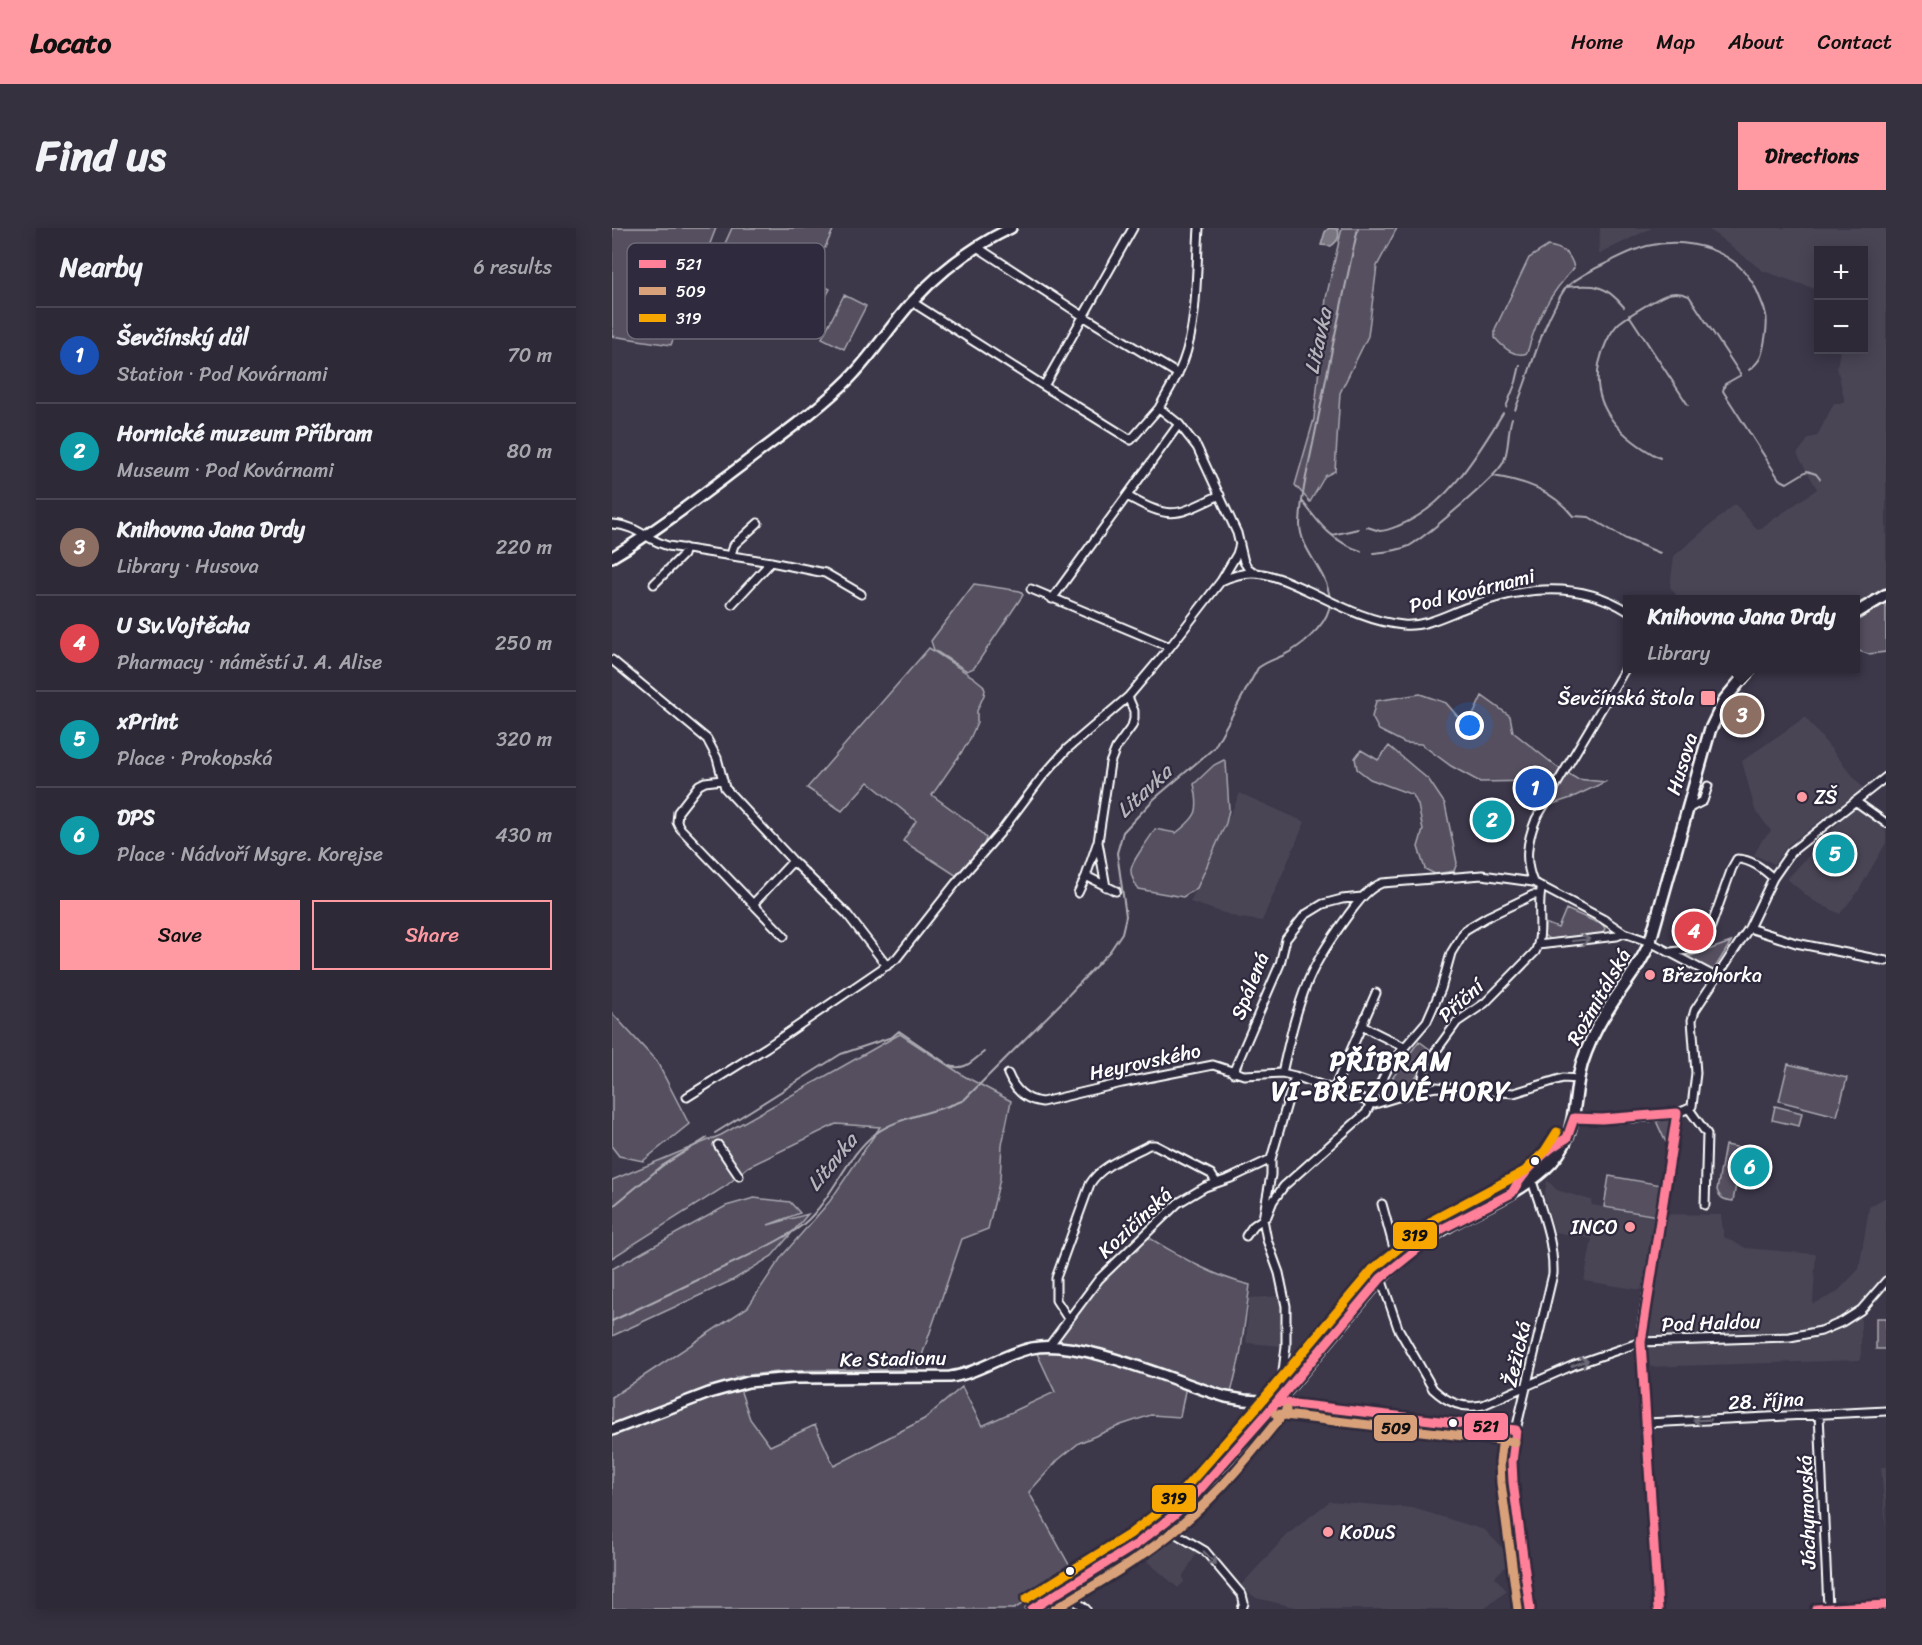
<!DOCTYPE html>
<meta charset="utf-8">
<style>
body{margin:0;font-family:Sriracha,sans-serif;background:#35313f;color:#f1f3f6}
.controls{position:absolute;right:18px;top:18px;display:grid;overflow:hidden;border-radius:0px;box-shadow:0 3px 15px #0003}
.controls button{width:54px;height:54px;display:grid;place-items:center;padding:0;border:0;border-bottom:2px solid #484552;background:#2d2937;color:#f1f3f6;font:30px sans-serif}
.you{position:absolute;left:858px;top:498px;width:21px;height:21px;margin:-15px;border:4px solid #fff;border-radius:50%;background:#1a73e8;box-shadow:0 0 0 9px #1a73e833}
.badge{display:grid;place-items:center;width:39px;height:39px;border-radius:50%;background:#ff9aa2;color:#fff;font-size:20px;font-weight:700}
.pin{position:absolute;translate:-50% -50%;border:3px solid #fff;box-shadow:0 2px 6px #0006}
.popup{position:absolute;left:1011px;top:367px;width:237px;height:78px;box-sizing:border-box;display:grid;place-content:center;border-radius:0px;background:#2d2937;filter:drop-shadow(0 2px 4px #0005);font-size:20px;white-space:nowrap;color:#a7a6ad}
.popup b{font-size:22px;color:#f1f3f6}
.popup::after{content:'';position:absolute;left:50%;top:100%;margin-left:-12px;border:12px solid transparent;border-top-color:#2d2937}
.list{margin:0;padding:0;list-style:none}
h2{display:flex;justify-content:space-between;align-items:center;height:78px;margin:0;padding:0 24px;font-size:26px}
h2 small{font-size:20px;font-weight:400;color:#a7a6ad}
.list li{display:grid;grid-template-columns:39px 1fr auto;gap:18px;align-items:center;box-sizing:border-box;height:96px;padding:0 24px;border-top:2px solid #484552}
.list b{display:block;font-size:22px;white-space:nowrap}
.list p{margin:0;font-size:20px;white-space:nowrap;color:#a7a6ad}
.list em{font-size:20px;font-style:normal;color:#a7a6ad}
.actions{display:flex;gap:12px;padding:18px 24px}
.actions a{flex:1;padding:14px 0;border:2px solid #ff9aa2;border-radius:0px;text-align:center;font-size:21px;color:#ff9aa2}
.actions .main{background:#ff9aa2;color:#111}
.map{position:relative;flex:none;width:1274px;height:1381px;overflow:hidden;border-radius:0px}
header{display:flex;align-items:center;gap:36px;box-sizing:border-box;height:84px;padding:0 30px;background:#ff9aa2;color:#111}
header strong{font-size:28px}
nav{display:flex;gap:33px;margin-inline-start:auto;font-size:21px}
.intro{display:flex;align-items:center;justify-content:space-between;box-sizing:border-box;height:144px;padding:0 36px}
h1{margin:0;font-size:42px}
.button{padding:15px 27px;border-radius:0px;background:#ff9aa2;color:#111;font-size:21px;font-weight:700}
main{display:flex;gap:36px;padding:0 36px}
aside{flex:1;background:#2d2937;border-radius:0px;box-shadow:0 3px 15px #0003}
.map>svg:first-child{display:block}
.built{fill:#494455}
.green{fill:#555060;stroke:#aaa8b0;stroke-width:1.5}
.water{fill:#797682;stroke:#afadb4;stroke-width:1.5}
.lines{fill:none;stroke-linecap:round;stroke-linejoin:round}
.stream{stroke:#afadb4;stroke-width:2}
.street-casing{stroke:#fff;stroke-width:11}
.secondary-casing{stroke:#fff;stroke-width:14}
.primary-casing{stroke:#fff;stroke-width:15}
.street{stroke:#2f2a3d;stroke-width:7}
.secondary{stroke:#2f2a3d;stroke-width:9}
.primary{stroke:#2f2a3d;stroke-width:10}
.bus-1-casing{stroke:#2f2a3d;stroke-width:14}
.bus-2-casing{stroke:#2f2a3d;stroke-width:14}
.bus-3-casing{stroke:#2f2a3d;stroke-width:14}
.bus-1{stroke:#ff8098;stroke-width:9}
.bus-2{stroke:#d9a179;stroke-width:9}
.bus-3{stroke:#f7a600;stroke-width:9}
.oneway{stroke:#6d6a77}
.poi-dot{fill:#ff9aa2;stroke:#2f2a3d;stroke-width:2}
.bus-dot{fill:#fff;stroke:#2f2a3d;stroke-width:2}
.labels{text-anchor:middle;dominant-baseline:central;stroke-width:4.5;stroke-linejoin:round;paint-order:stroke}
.street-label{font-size:20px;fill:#fff;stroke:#2f2a3d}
.poi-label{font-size:20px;fill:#fff;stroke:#2f2a3d;text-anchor:start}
.water-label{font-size:21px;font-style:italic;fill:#b5b4ba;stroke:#2f2a3d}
.district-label{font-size:26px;font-weight:bold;letter-spacing:1.5px;fill:#fff;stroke:#2f2a3d}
.key{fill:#2f2a3d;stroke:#6d6a77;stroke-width:1.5}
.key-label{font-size:16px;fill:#fff}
.line-badge{stroke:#2f2a3d;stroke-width:2}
.pale-badge-label{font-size:16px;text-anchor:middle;font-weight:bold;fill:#111}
</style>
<header>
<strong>Locato</strong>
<nav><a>Home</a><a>Map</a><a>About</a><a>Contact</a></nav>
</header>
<div class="intro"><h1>Find us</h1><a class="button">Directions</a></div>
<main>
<aside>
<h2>Nearby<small>6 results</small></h2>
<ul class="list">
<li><span class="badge" style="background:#1a4fb4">1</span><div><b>Ševčínský důl</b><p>Station · Pod Kovárnami</p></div><em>70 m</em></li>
<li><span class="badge" style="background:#0f9aa8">2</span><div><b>Hornické muzeum Příbram</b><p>Museum · Pod Kovárnami</p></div><em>80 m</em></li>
<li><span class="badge" style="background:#8d6e63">3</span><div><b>Knihovna Jana Drdy</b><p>Library · Husova</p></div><em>220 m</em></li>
<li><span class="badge" style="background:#e0444e">4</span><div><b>U Sv.Vojtěcha</b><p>Pharmacy · náměstí J. A. Alise</p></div><em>250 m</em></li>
<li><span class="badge" style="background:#0f9aa8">5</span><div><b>xPrint</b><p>Place · Prokopská</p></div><em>320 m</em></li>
<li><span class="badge" style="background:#0f9aa8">6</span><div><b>DPS</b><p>Place · Nádvoří Msgre. Korejse</p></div><em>430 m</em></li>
</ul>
<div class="actions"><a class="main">Save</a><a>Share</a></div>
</aside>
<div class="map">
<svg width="1274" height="1381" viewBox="0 0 1274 1381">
<rect width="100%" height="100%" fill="#3c3749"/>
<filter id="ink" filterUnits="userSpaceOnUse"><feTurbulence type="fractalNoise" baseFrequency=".0167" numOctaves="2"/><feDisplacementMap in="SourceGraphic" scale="12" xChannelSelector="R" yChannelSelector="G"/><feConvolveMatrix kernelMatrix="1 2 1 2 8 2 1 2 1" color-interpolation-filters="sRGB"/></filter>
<g filter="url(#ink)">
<path class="built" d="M 988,0 L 1040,0 L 987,26 Z
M 1095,0 L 1274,0 L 1274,360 L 1244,376 L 1244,372 L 1216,371 L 1213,368 L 1207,372 L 1067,371 L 1058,359 L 1062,328 L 1123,276 L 1146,302 L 1205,261 L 1185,226 L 1197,210 L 1205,208 L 1222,175 L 1233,175 L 1225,139 L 1228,122 L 1252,122 L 1252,22 L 1206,22 L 1206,62 L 1151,43 Z
M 1193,489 L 1251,560 L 1175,618 L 1162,636 L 1142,627 L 1150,612 L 1159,603 L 1143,582 L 1130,533 Z
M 628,565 L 693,594 L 650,693 L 627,690 L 578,674 Z
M 1245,575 L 1274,603 L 1274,615 L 1247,662 L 1228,686 L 1200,672 L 1175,651 Z
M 935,952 L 945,962 L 979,972 L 980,977 L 1045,988 L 1029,1062 L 972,1053 L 980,1011 L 943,1004 L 932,968 Z
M 1274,969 L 1274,1058 L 1249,1082 L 1249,1132 L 1034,1139 L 1032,1115 L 1053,986 L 1109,987 L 1112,1009 L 1134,1020 L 1204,1026 L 1201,1076 L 1224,1065 L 1247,1041 L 1257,979 Z
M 670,1068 L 671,1118 L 634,1115 L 637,1070 Z
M 1269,1239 L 1274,1239 L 1274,1302 Z
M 718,1273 L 801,1280 L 873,1302 L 901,1331 L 883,1349 L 895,1363 L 872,1381 L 691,1381 L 644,1370 L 628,1358 L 676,1306 Z
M 550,1305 L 585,1325 L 571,1348 L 572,1354 L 566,1360 L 537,1335 L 527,1321 Z"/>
<path class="green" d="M 0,0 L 104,0 L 59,117 L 0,108 Z
M 120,0 L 222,0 L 174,104 L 90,66 Z
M 730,0 L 785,0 L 765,38 L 756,108 L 728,165 L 723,243 L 713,248 L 698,274 L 683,257 L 702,191 L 714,70 Z
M 936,18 C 950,20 959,25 962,40 C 937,67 925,90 915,125 C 902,130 891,119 883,110 L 883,101 L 917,30 Z
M 201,52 L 218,61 L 200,93 L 186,88 Z
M 232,67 L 254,78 L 232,121 L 210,110 Z
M 362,356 L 408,363 L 411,367 L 362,440 L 355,443 L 322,422 L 319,413 Z
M 1274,373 L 1274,424 L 1256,426 L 1244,422 L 1244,394 Z
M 317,420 L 361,449 L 371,457 L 373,462 L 372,467 L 365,483 L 365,495 L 356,515 L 320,567 L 360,596 L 374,610 L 372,616 L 345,648 L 291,613 L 304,593 L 256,554 L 230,583 L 195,560 Z
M 808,466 L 834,475 L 848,491 L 862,485 L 870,468 L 898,488 L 901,504 L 945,539 L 965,551 L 993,554 L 959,570 L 932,579 L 935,558 L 921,553 L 868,554 L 839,538 L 809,516 L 793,515 L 767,502 L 760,489 L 764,473 Z
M 777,518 L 817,552 L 833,576 L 845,635 L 842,643 L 823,646 L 813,641 L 806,619 L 811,602 L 806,577 L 801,567 L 758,551 L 745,541 L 743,530 L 749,522 L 766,532 Z
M 612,532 L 614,534 L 617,582 L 614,595 L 585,660 L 571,669 L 526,661 C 523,656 519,649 519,643 C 518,634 538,611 543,601 L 564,605 C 586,588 588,583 582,556 L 602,537 Z
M 954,681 L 991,697 L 993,701 L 990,706 L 944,712 L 937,711 L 932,707 L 933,695 L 946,700 Z
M 1119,714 L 1101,743 L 1073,730 Z
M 0,785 L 45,834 L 77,896 L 31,933 L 7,928 L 0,919 Z
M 288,806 L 352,848 L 399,873 L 390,917 L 388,951 L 376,1001 L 350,1011 L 305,1142 C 245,1142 183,1139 124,1149 L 138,1191 L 158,1218 L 203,1197 L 222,1238 L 312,1191 L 350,1159 L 370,1198 L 443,1164 L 423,1121 L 477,1124 L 574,1158 L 568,1189 L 539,1187 L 509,1197 L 467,1215 L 446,1232 L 417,1264 L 461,1344 L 402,1381 L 0,1381 L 0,1169 L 136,1079 L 170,1028 L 218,973 L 268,899 L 224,896 L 136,939 L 114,958 L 0,1030 L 0,952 L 109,907 Z
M 807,813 L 820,823 L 797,861 L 766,870 Z
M 1176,836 L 1235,850 L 1225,888 L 1167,873 Z
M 1163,878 L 1190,885 L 1187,898 L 1160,892 Z
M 1056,890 L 1060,897 L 1056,919 L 1045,895 L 1045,891 Z
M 1113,917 L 1131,920 L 1121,973 C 1113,972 1108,971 1105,962 Z
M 997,948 L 1050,957 L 1045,988 L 992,979 Z
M 142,970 L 178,974 L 188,985 L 156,997 L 196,986 L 160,1028 L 121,1052 L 0,1108 L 0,1041 L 114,978 Z
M 536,1009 C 569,1029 600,1048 638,1057 L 628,1128 L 618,1169 L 512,1134 L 438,1117 L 488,1051 Z
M 1264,1090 L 1274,1090 L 1274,1121 L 1264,1121 Z"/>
<path class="water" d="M 717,0 L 726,1 C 728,9 726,13 719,18 L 709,17 L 713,4 Z"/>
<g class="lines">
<path class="stream" d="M 954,59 C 968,48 981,41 997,34 C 1009,28 1023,21 1035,18 C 1077,8 1126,22 1145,63 C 1154,85 1157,87 1153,111 C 1150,127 1150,132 1137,142
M 1017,87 L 1076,177
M 894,179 L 904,154 L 908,137
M 903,182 C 920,140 929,97 954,59 C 982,56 993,56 1012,79
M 1048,230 C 1012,211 979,181 987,136 C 990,122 997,105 1007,95 C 1017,87 1028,81 1038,75 C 1053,67 1061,61 1077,68 L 1129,147 L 1113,156 L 1111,163 L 1167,251 L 1175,255 L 1195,243 L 1204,246 L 1208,251
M 881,248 C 913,253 940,262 961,288 L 977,289 L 1014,311 L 1048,325
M 691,274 C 708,297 721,314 749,323
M 755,299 C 759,300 764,302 768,303 C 774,303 781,300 786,298 C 835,279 865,227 891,185
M 720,307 L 746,301
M 761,325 C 773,324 786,323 797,318 C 813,309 883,250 891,235 C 898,220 895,204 900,190
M 103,905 L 229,826 L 280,809 L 287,803 L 338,838 C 353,843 360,833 372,824
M 0,979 L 50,938 L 95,910
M 0,1093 C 36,1076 72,1059 108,1041 C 134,1029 161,1017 185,1001 C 217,980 233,928 263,906 C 285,889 326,884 352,872 L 448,776 L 498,723 L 510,705 L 514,688 L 505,625 L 511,604 L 542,571 L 602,520 L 646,440 C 654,434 660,432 670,428 C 687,420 712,400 717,381 C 724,350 688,326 688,296 C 689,264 698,232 704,201 C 717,134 731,67 746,0"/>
<g class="street-casing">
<path id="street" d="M 521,0 L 432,158 L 519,212 L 547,180
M 587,0 C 584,42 586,95 571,134 C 565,150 555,165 547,180 L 567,196 L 585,219 L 625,305 L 632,334 L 636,340 L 643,345
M 365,19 L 471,88 L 566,146
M 300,74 L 432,158
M 515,268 C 560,293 563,288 608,267
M 0,296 C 27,298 32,311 56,318 L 159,334 L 213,345 L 249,366
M 119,327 L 122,317 L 146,295
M 609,353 C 620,348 629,345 640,345 C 661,345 683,357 701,365 C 730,379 759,394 791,397 C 813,399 834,387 853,380 C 907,359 965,351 1016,383
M 42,356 L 71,327 L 73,320
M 419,361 L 558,419
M 440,371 L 567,196
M 120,376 L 159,334
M 0,432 L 95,511 L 105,530 L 113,560 L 181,633 L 235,686 L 275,738
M 110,552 L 93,554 L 87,557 L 66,584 L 65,594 L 68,600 L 141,676 L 181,633
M 1243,573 L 1274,595
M 1075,581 L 1091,573 L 1096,558
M 474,648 L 504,663
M 921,654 C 912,633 915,613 924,591 L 1016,436
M 494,659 L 486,614 L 498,535 L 504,520 L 520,498 L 522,491 L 522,483 L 516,469
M 466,665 L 474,648 L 485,616
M 141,676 L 172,708
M 1137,700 L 1184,715 L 1274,733
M 926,717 L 1005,708 L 1012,705
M 1059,724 L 1084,721 L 1093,715 L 1120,640 L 1125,631 C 1139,631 1151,641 1161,650
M 750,798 L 792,819
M 621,845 L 668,736 L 674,711 L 693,687 L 711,676 L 730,671 L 750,669
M 670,845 C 677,814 684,782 696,753 C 706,729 722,707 737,686 C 746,674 755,661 770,655 L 870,647 L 921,654 L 991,691 L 1012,705 L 1038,714 L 1104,749
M 396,846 C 402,861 413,872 430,874 L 510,855 L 601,837 L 632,847 L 670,845 L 683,848 L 763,876 L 809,862 L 824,859 L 902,865 L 951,850 L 967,851
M 722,861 L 764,765
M 809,862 L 813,838 L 845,794 L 873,775 L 923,724 C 932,707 925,682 929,662
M 75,869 L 155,819 L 284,731 L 344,655 L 388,605 L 430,549 L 455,521 L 516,469 L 558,419 L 609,353 L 625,326 L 628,316
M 1077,881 L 1095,906 L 1093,977
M 962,890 C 985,892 1065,892 1080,878 L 1084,845 L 1080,792 L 1083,782 L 1137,700 L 1161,650 L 1179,624 L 1274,549
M 106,917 L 127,948
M 770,976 L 786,1035
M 634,1008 L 641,998 L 655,988 L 661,973 L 672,958 L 754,885 L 778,836 L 815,793 L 829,761 L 839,725 L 853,702 L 875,689 L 921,667 L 928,667
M 769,1050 L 786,1100 L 821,1161 C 836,1175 851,1181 871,1177 L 962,1137 L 1029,1114 L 1178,1109 L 1209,1103 L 1230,1094 L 1249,1082 L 1274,1053
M 457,1092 L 444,1072 L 444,1050 L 478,956 C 490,936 517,928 537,917 L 543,917 L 599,946 L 604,954
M 437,1118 L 487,1051 L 566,975 L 593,959 L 619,950 L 659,931
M 672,1165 L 670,1152 L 674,1118 L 674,1078 L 667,1045 L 655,1012 L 651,991 L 659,947 L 659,931 L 683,848
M 665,1174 L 904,1202
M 1207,1186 L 1216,1380
M 1035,1195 L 1274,1183
M 549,1297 L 593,1323 L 630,1367 L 632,1375 L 630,1381
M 450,1362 L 474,1381
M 918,1381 L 901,1254 L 900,1234 L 904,1202 L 941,1046 C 942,1013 930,984 920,953
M 1046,1381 L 1029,1114 L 1030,1098 L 1065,885
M 1204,1381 L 1274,1377"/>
</g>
<g class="secondary-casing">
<path id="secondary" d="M 0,329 C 47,301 90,267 134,234 C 169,207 206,182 237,151 C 261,127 278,98 301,73 C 328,43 362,18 399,0
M 0,1202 L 97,1165 L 136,1154 L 182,1150 L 338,1149 C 367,1145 391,1126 420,1120 C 469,1110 563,1154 614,1169 L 632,1172 L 665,1174"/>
</g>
<g class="primary-casing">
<path id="primary" d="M 1244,385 L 1274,367
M 420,1381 L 525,1316 L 562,1287 L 582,1268 L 653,1188 L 769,1050 C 788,1033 808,1015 830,1002 C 863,981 902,969 932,942 C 973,905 956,867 974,824 C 980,809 988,793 997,780 C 1011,757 1028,739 1038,714 L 1098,502 L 1113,471 L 1139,440"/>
</g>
<use href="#street" class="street"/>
<use href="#secondary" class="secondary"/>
<use href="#primary" class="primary"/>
<g class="bus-1-casing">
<path id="bus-1" d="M 665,1174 L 904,1202 L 900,1234 L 901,1254 L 918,1381
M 420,1381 L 525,1316 L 562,1287 L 582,1268 L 653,1188 L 769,1050 L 830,1001 L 900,965 C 911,944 934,921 955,910 L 962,890 L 990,891 L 1065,885 L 1029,1114 L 1046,1381
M 1204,1381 L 1274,1377"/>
</g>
<g class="bus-2-casing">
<path id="bus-2" d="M 664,1186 L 903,1214
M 892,1201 L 888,1234 L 889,1255 L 906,1381
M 443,1381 C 486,1355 531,1330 569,1297 C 609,1264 642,1222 674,1182"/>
</g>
<g class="bus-3-casing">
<path id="bus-3" d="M 414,1371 L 518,1306 L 554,1278 L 573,1260 L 644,1180 L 761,1041 L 823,991 L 913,943 L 933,923 L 945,904"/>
</g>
<use href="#bus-1" class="bus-1"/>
<use href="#bus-2" class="bus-2"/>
<use href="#bus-3" class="bus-3"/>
</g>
<defs><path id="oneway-shaft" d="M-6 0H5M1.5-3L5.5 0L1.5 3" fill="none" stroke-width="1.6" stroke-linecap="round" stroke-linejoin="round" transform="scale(1.5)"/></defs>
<g class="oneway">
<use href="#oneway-shaft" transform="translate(969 712) rotate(-7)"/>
<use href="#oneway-shaft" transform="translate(968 1135) rotate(-20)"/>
<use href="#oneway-shaft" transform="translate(1090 1192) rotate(177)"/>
<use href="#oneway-shaft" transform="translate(598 1330) rotate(46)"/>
</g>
</g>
<g class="poi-dot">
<rect x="1088" y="462" width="16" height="16" rx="3"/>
<circle cx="1190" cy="569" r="6"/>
<circle cx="1038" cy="747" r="6"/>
<circle cx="1018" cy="999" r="6"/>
<circle cx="716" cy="1304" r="6"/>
</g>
<g class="bus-dot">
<circle cx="923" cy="933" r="5"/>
<circle cx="841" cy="1195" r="5"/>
<circle cx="458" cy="1343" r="5"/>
</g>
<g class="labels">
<g class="street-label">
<text transform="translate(860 363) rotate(-14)">Pod Kovárnami</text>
<text transform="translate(1070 536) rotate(-73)">Husova</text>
<text transform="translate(638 758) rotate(-68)">Spálená</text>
<text transform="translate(987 769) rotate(-60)">Rožmitálská</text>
<text transform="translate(849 773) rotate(-42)">Příční</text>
<text transform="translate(533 834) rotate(-12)">Heyrovského</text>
<text transform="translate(523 995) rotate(-43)">Kozičínská</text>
<text transform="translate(1099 1095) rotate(-2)">Pod Haldou</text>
<text transform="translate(905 1126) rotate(-77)">Žežická</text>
<text transform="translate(281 1131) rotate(-1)">Ke Stadionu</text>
<text transform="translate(1154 1173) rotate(-3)">28. října</text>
<text transform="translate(1195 1284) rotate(-92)">Jáchymovská</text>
</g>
<g class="poi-label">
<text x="1082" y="470" text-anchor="end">Ševčínská štola</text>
<text x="1202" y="569">ZŠ</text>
<text x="1050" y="747">Březohorka</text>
<text x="1006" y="999" text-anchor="end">INCO</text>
<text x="728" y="1304">KoDuS</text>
</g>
<g class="water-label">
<text transform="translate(706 113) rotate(-78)">Litavka</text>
<text transform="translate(532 563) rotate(-43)">Litavka</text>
<text transform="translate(220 934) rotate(-51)">Litavka</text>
</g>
<g class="district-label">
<text x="779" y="833">PŘÍBRAM<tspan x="779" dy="30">VI-BŘEZOVÉ HORY</tspan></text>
</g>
</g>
<rect x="15" y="15" width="198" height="96" rx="9" class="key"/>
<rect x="27" y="32" width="27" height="8" fill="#ff8098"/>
<rect x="27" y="59" width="27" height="8" fill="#d9a179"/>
<rect x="27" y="86" width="27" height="8" fill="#f7a600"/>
<g class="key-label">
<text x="64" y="42">521</text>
<text x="64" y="69">509</text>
<text x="64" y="96">319</text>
</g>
<g class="line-badge">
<rect x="780" y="993" width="46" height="29" rx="6" fill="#f7a600"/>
<rect x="851" y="1184" width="46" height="29" rx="6" fill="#ff8098"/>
<rect x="761" y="1186" width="45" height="28" rx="6" fill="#d9a179"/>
<rect x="539" y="1256" width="46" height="29" rx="6" fill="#f7a600"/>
</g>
<g class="pale-badge-label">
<text x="803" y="1013">319</text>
<text x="874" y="1204">521</text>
<text x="784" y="1206">509</text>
<text x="562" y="1276">319</text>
</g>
</svg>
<div class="controls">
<button>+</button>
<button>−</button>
</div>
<div class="you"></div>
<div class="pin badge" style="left:923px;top:560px;background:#1a4fb4">1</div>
<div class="pin badge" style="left:880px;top:592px;background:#0f9aa8">2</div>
<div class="pin badge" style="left:1130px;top:487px;background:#8d6e63">3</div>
<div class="popup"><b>Knihovna Jana Drdy</b>Library</div>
<div class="pin badge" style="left:1082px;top:703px;background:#e0444e">4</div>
<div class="pin badge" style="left:1223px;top:626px;background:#0f9aa8">5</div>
<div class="pin badge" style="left:1138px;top:939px;background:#0f9aa8">6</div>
</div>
</main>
